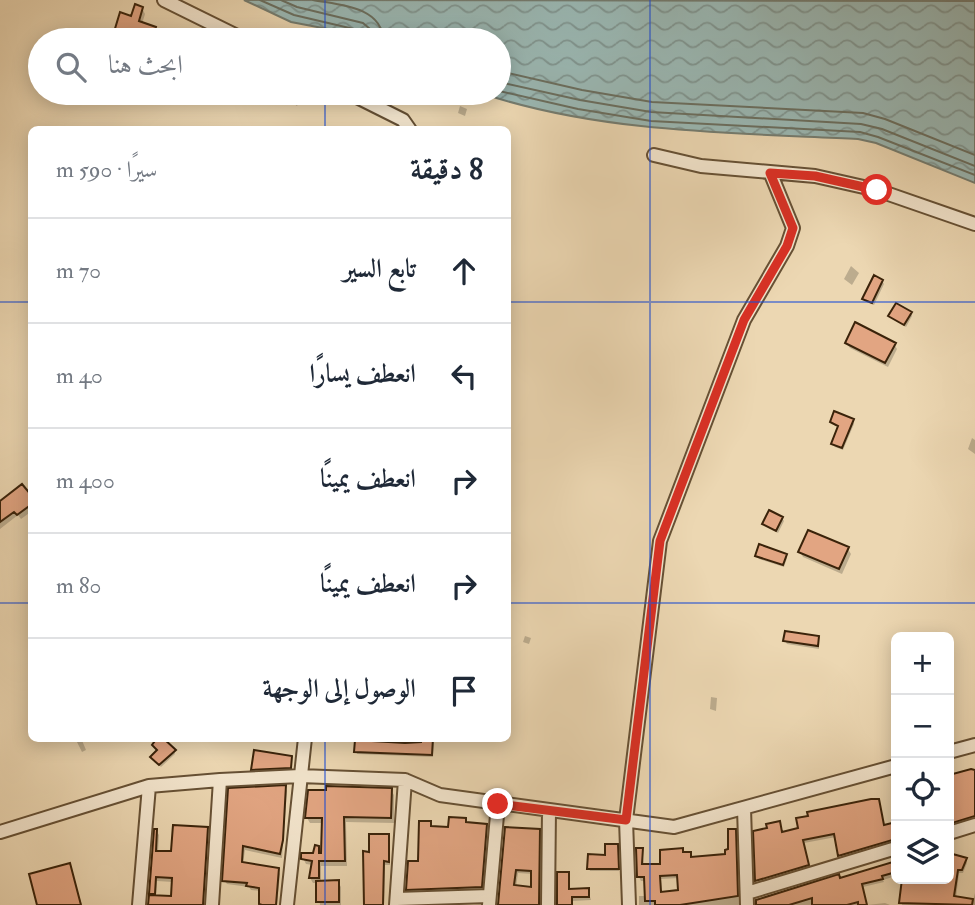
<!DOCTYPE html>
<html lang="ar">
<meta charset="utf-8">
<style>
body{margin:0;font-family:"IM FELL Double Pica",Amiri,serif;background:#f6f6f7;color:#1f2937;direction:rtl}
.controls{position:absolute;right:21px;bottom:21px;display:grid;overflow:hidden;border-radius:10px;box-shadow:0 4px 18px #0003}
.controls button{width:63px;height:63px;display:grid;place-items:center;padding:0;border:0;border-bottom:2px solid #e0e1e3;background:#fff;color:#1f2937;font:35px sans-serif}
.stop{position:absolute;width:21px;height:21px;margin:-16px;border:5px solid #d93025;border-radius:50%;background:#fff}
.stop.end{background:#d93025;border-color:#fff;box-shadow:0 2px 7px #0008}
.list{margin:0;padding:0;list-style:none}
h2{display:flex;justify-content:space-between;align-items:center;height:91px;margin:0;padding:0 28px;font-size:30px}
h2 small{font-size:23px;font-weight:400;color:#747a83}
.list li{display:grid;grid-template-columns:46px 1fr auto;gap:21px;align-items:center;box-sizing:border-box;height:105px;padding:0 28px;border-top:2px solid #e0e1e3}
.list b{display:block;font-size:26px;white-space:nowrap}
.list em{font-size:23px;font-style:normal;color:#747a83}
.icon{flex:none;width:38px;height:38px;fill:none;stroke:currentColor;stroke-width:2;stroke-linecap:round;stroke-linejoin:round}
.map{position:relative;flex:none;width:975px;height:905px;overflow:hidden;direction:ltr}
.search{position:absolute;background:#fff;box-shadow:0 4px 18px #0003;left:28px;top:28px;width:483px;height:77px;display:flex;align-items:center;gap:18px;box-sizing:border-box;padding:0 24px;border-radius:38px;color:#747a83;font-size:26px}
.panel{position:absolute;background:#fff;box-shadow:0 4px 18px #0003;left:28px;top:126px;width:483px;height:616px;border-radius:10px;direction:rtl}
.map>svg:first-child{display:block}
.water{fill:url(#water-waves);stroke:#747c70;stroke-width:2}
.shadow{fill:#0003;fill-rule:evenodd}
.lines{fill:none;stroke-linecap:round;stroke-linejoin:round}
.shore{stroke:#6a6e5f;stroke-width:2}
.building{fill:#e2a582;stroke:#3a230a;stroke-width:2;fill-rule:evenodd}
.minor-casing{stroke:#665034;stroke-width:16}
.minor{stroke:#f3e5cd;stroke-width:12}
.route{stroke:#d93025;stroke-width:9}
.grid{fill:none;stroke:#1d4ed8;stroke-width:2;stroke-opacity:0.55}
</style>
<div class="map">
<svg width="975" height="905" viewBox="0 0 975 905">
<defs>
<pattern id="water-waves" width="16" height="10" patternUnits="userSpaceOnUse" patternTransform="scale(1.75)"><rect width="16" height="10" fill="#9ab8b4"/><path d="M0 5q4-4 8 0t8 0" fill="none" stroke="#7f9591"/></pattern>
</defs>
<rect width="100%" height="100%" fill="#ecd7b2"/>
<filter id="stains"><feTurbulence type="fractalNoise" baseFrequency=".00286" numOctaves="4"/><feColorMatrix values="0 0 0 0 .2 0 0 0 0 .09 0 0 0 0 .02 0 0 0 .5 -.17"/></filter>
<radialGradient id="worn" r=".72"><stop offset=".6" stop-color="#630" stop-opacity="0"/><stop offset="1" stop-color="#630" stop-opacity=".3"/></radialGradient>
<path class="water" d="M 244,0 L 975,1 L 975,183 L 876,143 L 858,139 C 735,133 599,133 481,93 L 499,93 L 499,40 L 366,40 L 333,30 L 291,22 Z"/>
<path class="shadow" d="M 142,8 L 145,14 L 142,24 L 155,28 L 158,33 L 156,40 L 137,36 L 135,40 L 127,40 L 119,37 L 116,31 Z
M 290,93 L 303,93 L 297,106 L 287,99 Z
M 460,106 L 467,109 L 465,116 L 458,113 Z
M 851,266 L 859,273 L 852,285 L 844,279 Z
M 882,281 L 884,284 L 874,305 L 866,302 L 864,299 Z
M 911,313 L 912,316 L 906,327 L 891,316 Z
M 846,343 L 894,344 L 897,349 L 888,367 L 850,348 Z
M 853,421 L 854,424 L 843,450 L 835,447 L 833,444 L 839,428 L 832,422 Z
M 972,438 L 975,440 L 975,454 L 968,449 Z
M 32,499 L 32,511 L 21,519 L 18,515 L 0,529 L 0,508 Z
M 782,518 L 784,521 L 778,533 L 764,524 Z
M 848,549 L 851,554 L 842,574 L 803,557 L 800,552 Z
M 786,555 L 787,558 L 784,567 L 759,559 L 757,556 Z
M 525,636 L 531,638 L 529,644 L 523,642 Z
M 818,637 L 819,649 L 787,644 L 785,641 Z
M 711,697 L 717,698 L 716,711 L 710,709 Z
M 75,738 L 81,738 L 86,750 L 82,752 Z
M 422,738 L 434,738 L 433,757 L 357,754 L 356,751 L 422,744 Z
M 174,751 L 175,754 L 161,767 L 154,760 Z
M 291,758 L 292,770 L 255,771 L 253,769 Z
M 975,770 L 975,821 L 949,828 L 949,811 L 957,810 L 954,789 L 949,789 L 949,777 Z
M 285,787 L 287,791 L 282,858 L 245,850 L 243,864 L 278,870 L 280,874 L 277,905 L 260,905 L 261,891 L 251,890 L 249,887 L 227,884 L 224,880 L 230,790 Z
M 391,790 L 394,795 L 394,823 L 346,822 L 347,866 L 321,866 L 321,883 L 338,882 L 341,887 L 341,905 L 320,905 L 318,883 L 313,883 L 310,878 L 313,865 L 306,864 L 303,858 L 315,855 L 317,847 L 322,856 L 323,823 L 310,823 L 307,818 Z
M 878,801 L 885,827 L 896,823 L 896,844 L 842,859 L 836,837 L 804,843 L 810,869 L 759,884 L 755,832 L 769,830 L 779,823 L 782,833 Z
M 430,823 L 433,828 L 450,828 L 467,824 L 486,825 L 489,830 L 483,892 L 410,894 L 408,890 L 419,863 Z
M 207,829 L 210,833 L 205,905 L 149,905 L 152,897 L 151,893 L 156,830 L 159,835 L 158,852 L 173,853 ZM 157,881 L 173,882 L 173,898 L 156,897 Z
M 506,829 L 539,830 L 541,834 L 541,905 L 500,905 ZM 518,873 L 533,874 L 532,889 L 516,887 Z
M 735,831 L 737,835 L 739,905 L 639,905 L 639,896 L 647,896 L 646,881 L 641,881 L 639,877 L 642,850 L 644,866 L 662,865 L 682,850 L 684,854 L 690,853 L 692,857 L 727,856 ZM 679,878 L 680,892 L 662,893 L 661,879 Z
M 388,836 L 390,839 L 390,865 L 385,865 L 384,905 L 365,905 L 370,853 Z
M 949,843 L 952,847 L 954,856 L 966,860 L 967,863 L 963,873 L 959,873 L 956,898 L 973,901 L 975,893 L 975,905 L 902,905 L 903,879 L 949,879 Z
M 617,846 L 619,871 L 590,871 L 589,868 L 607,857 Z
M 896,863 L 896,876 L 883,880 L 884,882 L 863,887 L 867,905 L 885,903 L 890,905 L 757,905 Z
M 69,865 L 82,905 L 39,905 Z
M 568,874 L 570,891 L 588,890 L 591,900 L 573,901 L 573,905 L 558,905 Z"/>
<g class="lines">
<path class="shore" d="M 260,0 L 294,15 L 358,30 L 363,34 L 364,40
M 281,0 L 297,7 L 363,23 L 370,29 L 373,40
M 313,0 C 338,5 382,6 383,40
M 499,71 L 582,90 L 652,102 L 863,113 L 885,119 L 975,155
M 499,82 L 580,100 L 651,112 L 861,124 L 882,129 L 975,166
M 499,91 L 578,109 L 651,121 L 860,132 L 878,137 L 975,175"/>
</g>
<path class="building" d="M 135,4 L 143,7 L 139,21 L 156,27 L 153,37 L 134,31 L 132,40 L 114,32 L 120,12 L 131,16 Z
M 874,275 L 883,280 L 872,303 L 862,299 Z
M 896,303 L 912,312 L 904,325 L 888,316 Z
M 855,322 L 896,343 L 885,363 L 845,343 Z
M 834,411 L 854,419 L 842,448 L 831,444 L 838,426 L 830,422 Z
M 22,484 L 32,496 L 32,504 L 17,515 L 14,512 L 0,522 L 0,501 Z
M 769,510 L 783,517 L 776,531 L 762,524 Z
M 808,530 L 849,547 L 839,569 L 798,552 Z
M 759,544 L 787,554 L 783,565 L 755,556 Z
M 785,631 L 819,636 L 818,646 L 783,641 Z
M 157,738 L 163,738 L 176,750 L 159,765 L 150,757 L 157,750 L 152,745 Z
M 421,738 L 433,738 L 432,755 L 354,752 L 355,740 L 405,743 L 421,742 Z
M 254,750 L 292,756 L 291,768 L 251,770 Z
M 971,769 L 975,770 L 975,816 L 949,824 L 949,775 Z
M 286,785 L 283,840 L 280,854 L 243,846 L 242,862 L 279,868 L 276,905 L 262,905 L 259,904 L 259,888 L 246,886 L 247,883 L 222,881 L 228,788 Z
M 326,786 L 392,788 L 391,818 L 344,817 L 345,861 L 319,861 L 319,878 L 309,878 L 312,861 L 301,859 L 301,853 L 313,853 L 315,845 L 319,846 L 319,853 L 321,853 L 322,818 L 305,818 L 308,790 L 326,790 Z
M 871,799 L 879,799 L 884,825 L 896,822 L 896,839 L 838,856 L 834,834 L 803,840 L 809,865 L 755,881 L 753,831 L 767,828 L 766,824 L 780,821 L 782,832 L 798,828 L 796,818 L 808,816 L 807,812 Z
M 449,817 L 466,818 L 466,822 L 487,824 L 482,887 L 406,890 L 408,861 L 418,861 L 419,821 L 431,821 L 431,826 L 448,827 Z
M 173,825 L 208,827 L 203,905 L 148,905 L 149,895 L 171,896 L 172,878 L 156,877 L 155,894 L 149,894 L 154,829 L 157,829 L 156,851 L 171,851 Z
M 505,827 L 540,829 L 539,905 L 498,905 ZM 516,870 L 531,871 L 531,887 L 514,885 Z
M 728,829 L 736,829 L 738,896 L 680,905 L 655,905 L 655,901 L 645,901 L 644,877 L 637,877 L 636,848 L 643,848 L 642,864 L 660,864 L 660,850 L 683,848 L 683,852 L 691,852 L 691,857 L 725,854 L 725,850 L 728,849 ZM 677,875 L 678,890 L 661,892 L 660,876 Z
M 369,834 L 389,834 L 389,862 L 384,861 L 383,905 L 364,905 L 363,851 L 369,852 Z
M 605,844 L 618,844 L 619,869 L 587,869 L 588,854 L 605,855 Z
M 949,853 L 967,858 L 962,870 L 958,870 L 954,896 L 973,899 L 972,905 L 899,903 L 902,879 L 939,881 L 939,879 L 949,879 Z
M 896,861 L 896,872 L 882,876 L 883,879 L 862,884 L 867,905 L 858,905 L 858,902 L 847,905 L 812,905 L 812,898 L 789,905 L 756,905 L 756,900 L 839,874 L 840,878 Z
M 70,863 L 81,905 L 37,905 L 29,874 Z
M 557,872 L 569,872 L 569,889 L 589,888 L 589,897 L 572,897 L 572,905 L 557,905 Z
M 339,880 L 339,902 L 316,902 L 316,881 Z"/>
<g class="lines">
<g class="minor-casing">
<path id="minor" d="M 164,0 L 245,40
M 349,93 L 403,120 L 410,130
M 654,155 L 701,166 L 815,176 L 877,190 L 975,224
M 949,752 L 975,745
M 744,808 L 747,905
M 0,832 L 149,786 L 220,780 L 300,776 L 405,780 L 440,795 L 674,827 L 896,766
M 949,833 L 975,825
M 747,893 L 896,848
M 397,899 L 489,896
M 139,905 L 149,786
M 212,905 L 220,780
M 287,905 L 305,738
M 396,905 L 405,780
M 489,905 L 498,804
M 548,905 L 549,810
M 629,905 L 626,820 L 660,541 L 744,320 L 787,246 L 793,228 L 770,172"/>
</g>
<use href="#minor" class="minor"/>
</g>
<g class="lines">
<path class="route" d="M 498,804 L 626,820 L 660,541 L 744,320 L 787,246 L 793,228 L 770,173 L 815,176 L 877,190"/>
</g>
<path class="grid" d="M 325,0 L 325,40M 650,0 L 650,905M 325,93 L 325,130M 0,302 L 32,302M 508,302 L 975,302M 0,603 L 32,603M 508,603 L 975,603M 325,738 L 325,905"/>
<rect width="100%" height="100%" filter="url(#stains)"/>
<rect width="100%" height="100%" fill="url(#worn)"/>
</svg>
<div class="controls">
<button>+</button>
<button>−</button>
<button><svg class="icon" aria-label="locate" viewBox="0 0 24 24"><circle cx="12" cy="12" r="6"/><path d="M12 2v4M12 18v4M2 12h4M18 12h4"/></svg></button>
<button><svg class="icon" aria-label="layers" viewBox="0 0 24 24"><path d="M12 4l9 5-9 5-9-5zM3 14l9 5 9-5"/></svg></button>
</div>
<div class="stop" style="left:877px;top:190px"></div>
<div class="stop end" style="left:498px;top:804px"></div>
<div class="search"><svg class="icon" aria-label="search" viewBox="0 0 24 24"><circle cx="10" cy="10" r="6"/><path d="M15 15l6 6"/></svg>ابحث هنا</div>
<section class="panel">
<h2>8 دقيقة<small>سيرًا · 590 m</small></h2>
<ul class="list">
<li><svg class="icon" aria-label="ahead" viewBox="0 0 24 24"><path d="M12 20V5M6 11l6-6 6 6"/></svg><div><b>تابع السير</b></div><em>70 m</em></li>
<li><svg class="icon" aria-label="left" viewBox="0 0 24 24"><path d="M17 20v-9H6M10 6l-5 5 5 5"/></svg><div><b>انعطف يسارًا</b></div><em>40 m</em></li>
<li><svg class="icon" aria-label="right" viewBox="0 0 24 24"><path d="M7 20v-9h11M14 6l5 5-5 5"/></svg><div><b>انعطف يمينًا</b></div><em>400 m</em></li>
<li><svg class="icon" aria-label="right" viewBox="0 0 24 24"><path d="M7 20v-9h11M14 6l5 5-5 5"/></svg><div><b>انعطف يمينًا</b></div><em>80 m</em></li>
<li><svg class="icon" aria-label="arrive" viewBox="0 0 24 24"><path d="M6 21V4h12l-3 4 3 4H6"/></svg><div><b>الوصول إلى الوجهة</b></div></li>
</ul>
</section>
</div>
